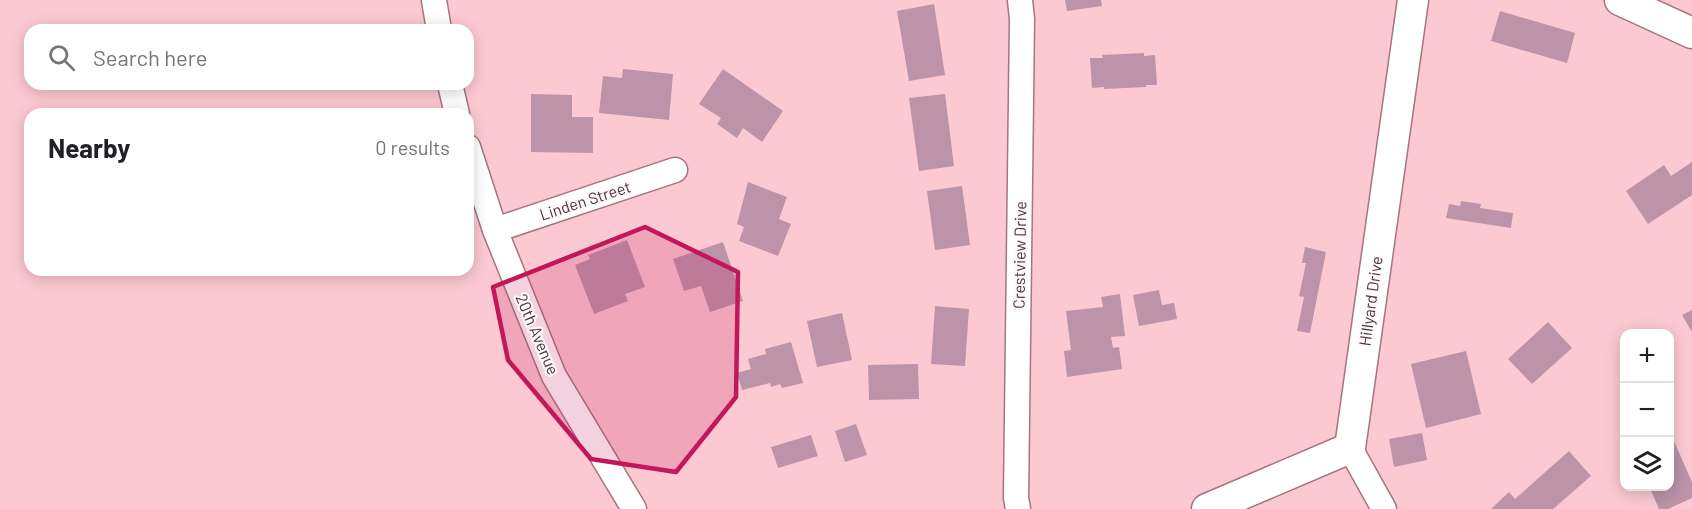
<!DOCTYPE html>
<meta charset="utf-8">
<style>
body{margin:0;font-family:Barlow,sans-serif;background:#f6f6f6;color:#202124}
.controls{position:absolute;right:18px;bottom:18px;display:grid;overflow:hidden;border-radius:12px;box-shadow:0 3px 15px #0003}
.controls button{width:54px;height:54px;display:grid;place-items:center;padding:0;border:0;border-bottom:2px solid #e0e0e0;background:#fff;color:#202124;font:30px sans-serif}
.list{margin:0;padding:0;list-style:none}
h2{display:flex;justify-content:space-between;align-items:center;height:78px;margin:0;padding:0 24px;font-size:26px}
h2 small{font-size:20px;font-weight:400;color:#757577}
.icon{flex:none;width:33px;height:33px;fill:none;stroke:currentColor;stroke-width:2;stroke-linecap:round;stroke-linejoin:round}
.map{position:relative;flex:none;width:1692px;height:509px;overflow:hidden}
.search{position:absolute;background:#fff;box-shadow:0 3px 15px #0003;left:24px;top:24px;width:450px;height:66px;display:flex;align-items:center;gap:15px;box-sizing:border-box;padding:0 21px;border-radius:18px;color:#757577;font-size:22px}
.panel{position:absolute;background:#fff;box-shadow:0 3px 15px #0003;left:24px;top:108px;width:450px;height:168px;border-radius:18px}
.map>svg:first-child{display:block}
.building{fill:#bc93a9}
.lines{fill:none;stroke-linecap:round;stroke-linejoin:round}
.minor-casing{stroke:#a3767f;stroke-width:27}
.tertiary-casing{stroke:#a3767f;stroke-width:33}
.minor{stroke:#fff;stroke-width:24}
.tertiary{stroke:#fff;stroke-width:30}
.marked{fill:#c2185b;fill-opacity:0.2;stroke:#c2185b;stroke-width:4.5;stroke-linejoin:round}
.labels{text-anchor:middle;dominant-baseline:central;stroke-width:4.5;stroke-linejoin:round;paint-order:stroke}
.street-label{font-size:16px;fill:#49363a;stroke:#fdf8f9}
</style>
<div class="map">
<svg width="1692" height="509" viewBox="0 0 1692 509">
<rect width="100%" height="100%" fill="#fcc9d3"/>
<path class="building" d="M 1065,0 L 1101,0 L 1102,6 L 1067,11 Z
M 934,4 L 945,75 L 909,81 L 897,11 Z
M 1500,11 L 1575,33 L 1567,63 L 1491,41 Z
M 1144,53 L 1144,56 L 1155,55 L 1157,85 L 1146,85 L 1146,87 L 1104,89 L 1104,87 L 1092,88 L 1090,58 L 1103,58 L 1102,55 Z
M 623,69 L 673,74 L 669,120 L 599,113 L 603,76 L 622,78 Z
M 723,69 L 783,111 L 762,142 L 743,128 L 737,138 L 717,124 L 721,118 L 699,104 Z
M 531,94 L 572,95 L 572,117 L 593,117 L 593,153 L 531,152 Z
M 945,94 L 954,166 L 919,171 L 909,98 Z
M 1692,162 L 1692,195 L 1648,224 L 1626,191 L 1664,165 L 1671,176 Z
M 748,182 L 787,197 L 779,219 L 791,224 L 778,256 L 739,241 L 744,227 L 737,224 Z
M 962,186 L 970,245 L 935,250 L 927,191 Z
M 1461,201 L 1481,204 L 1480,208 L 1513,213 L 1511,228 L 1446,218 L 1449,204 L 1460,206 Z
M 627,240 L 645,287 L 625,294 L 628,301 L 594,314 L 575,265 L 590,259 L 588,255 Z
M 723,242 L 743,301 L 710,312 L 701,286 L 684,291 L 673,259 Z
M 1305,247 L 1326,252 L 1310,333 L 1297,331 L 1304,297 L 1299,296 L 1306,263 L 1302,263 Z
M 1159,290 L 1162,305 L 1174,303 L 1177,319 L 1139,326 L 1133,295 Z
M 1120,294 L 1125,336 L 1111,337 L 1113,348 L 1119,347 L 1122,369 L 1067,377 L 1064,351 L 1071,350 L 1066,311 L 1103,307 L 1101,297 Z
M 935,306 L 969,309 L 965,366 L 931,364 Z
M 1692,310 L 1692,332 L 1682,315 Z
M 842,313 L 852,360 L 817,367 L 807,321 Z
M 1548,322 L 1572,348 L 1532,384 L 1508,359 Z
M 791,342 L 803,383 L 782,388 L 780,384 L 771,387 L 770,383 L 742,390 L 737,373 L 751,369 L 748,359 L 766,354 L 765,349 Z
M 1466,351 L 1481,414 L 1426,428 L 1411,364 Z
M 918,364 L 919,399 L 869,400 L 868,365 Z
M 856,424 L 867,455 L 845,462 L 835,431 Z
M 1670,432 L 1692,482 L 1692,498 L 1668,509 L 1659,509 L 1649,486 L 1670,486 Z
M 1422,433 L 1427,460 L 1394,467 L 1389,439 Z
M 811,435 L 818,456 L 778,468 L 771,447 Z
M 1569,451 L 1591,476 L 1553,509 L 1491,509 L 1509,492 L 1515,499 Z"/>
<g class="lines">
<g class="minor-casing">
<path id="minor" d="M 434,0 L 439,30
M 450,84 L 457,114
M 468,147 L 495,230 L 554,376 L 634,509
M 495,230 L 675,170
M 1350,448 L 1384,509
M 1018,509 L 1016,498 L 1022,19 L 1020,0"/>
</g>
<g class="tertiary-casing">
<path id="tertiary" d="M 1620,0 L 1692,33
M 1207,509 L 1350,448 L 1413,0"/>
</g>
<use href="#minor" class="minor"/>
<use href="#tertiary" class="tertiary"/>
</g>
<path class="marked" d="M 645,227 L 738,272 L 736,397 L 676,472 L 591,459 L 508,360 L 493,287 Z"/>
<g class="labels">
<g class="street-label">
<text transform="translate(585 200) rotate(-18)">Linden Street</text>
<text transform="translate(1019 255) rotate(-89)">Crestview Drive</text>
<text transform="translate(1370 301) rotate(-82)">Hillyard Drive</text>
<text transform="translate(538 334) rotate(67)">20th Avenue</text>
</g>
</g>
</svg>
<div class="controls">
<button>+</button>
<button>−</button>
<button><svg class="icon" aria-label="layers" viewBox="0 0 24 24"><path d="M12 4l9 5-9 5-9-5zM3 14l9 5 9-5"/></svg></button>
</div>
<div class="search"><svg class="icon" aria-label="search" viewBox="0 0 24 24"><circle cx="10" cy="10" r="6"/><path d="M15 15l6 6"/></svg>Search here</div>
<section class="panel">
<h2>Nearby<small>0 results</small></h2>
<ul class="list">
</ul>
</section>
</div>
